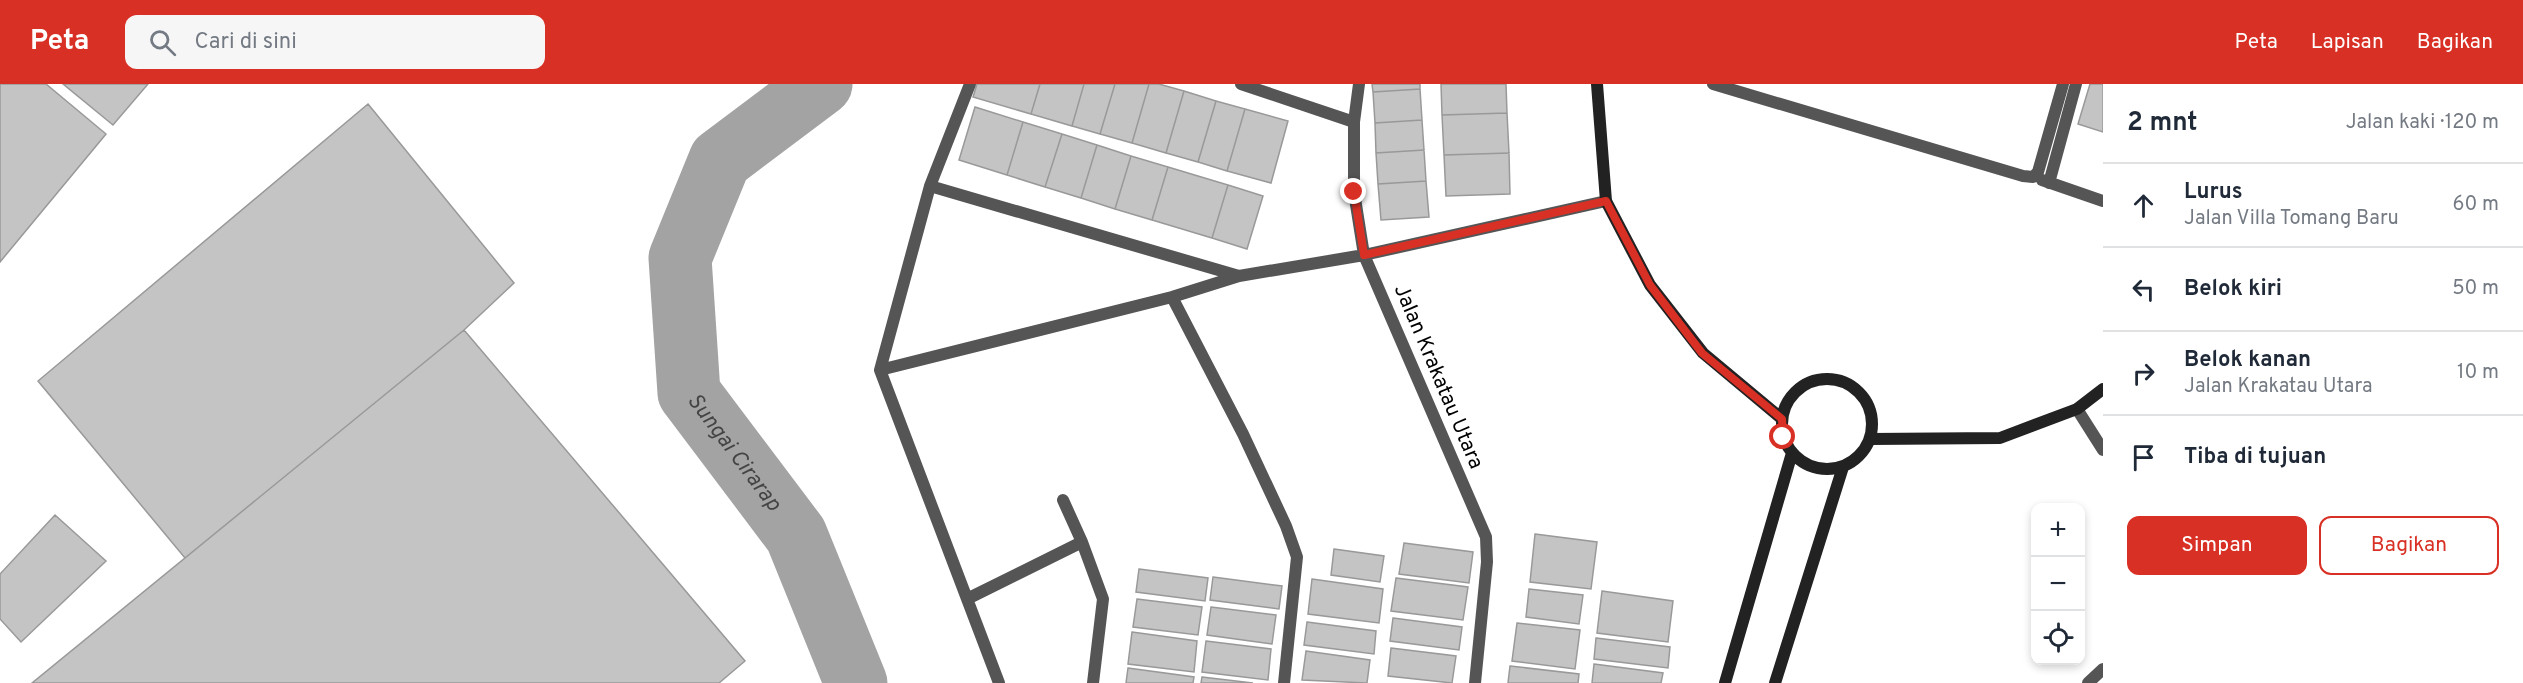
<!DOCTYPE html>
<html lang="id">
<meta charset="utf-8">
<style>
body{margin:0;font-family:Overpass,sans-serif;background:#f6f6f7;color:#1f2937}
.controls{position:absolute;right:18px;bottom:18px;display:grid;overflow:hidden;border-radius:12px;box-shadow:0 3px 9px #0003}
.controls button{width:54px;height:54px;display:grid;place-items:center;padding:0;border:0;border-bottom:2px solid #e0e1e3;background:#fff;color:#1f2937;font:30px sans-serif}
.stop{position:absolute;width:18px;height:18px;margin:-14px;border:4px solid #d93025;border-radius:50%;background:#fff}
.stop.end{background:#d93025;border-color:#fff;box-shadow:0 2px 6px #0008}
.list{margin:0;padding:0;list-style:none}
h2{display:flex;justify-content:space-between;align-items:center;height:78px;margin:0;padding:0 24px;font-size:26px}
h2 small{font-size:20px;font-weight:400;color:#747a83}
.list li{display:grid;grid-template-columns:39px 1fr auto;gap:18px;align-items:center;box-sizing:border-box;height:84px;padding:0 24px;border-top:2px solid #e0e1e3}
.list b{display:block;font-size:22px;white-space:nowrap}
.list p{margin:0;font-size:20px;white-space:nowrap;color:#747a83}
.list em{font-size:20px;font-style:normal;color:#747a83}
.actions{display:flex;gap:12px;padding:18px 24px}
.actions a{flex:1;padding:14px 0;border:2px solid #d93025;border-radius:12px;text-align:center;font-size:21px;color:#d93025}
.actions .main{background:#d93025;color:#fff}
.icon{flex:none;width:33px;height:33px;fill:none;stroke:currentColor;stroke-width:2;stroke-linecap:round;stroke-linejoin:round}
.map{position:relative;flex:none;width:2103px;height:599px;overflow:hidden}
header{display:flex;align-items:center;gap:36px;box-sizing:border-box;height:84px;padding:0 30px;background:#d93025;color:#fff}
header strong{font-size:28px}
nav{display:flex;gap:33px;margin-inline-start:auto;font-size:21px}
.search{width:420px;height:54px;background:#f6f6f7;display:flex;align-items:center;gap:15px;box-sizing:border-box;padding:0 21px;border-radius:12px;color:#747a83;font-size:22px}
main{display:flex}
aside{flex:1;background:#fff}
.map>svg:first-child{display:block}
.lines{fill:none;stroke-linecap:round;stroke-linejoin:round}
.river{stroke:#a3a3a3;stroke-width:63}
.building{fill:#c4c4c4;stroke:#999;stroke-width:1.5}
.lane{stroke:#555;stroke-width:12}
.street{stroke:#555;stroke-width:12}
.secondary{stroke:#222;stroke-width:12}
.route{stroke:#d93025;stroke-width:8}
.labels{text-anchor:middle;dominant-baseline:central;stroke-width:4.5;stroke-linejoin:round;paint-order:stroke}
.street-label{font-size:21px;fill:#000;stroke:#fff}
.water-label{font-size:22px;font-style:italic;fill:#444;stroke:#fff}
</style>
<header>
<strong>Peta</strong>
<div class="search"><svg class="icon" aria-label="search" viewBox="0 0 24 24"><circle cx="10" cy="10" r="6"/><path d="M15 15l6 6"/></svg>Cari di sini</div>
<nav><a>Peta</a><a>Lapisan</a><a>Bagikan</a></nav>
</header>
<main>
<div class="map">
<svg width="2103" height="599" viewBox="0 0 2103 599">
<rect width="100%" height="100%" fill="#fff"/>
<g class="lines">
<path class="river" id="s1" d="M 821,0 L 720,76 L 680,174 L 689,309 L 796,451 L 856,599"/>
</g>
<path class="building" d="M 0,0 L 46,0 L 106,50 L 0,178 Z
M 63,0 L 148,0 L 113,41 Z
M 977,0 L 1040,0 L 1031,30 L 973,13 Z
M 1040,0 L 1084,0 L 1072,42 L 1031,30 Z
M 1084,0 L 1115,0 L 1100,50 L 1072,42 Z
M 1115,0 L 1149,0 L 1132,59 L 1100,50 Z
M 1149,0 L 1159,0 L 1184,7 L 1166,69 L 1132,59 Z
M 1372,0 L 1420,0 L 1420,5 L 1373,8 Z
M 1441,0 L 1506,0 L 1507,29 L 1442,31 Z
M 2090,0 L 2103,0 L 2103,48 L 2078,40 Z
M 1420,5 L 1422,36 L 1375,39 L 1373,8 Z
M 1184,7 L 1216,17 L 1198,78 L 1166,69 Z
M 1216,17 L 1245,25 L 1227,87 L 1198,78 Z
M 368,20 L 514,199 L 464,246 L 185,474 L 38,297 Z
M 975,23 L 1023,38 L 1007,91 L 959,76 Z
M 1245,25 L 1288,37 L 1271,99 L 1227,87 Z
M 1507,29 L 1509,69 L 1444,71 L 1442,31 Z
M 1422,36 L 1424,66 L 1376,69 L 1375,39 Z
M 1023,38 L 1062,50 L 1045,103 L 1007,91 Z
M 1062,50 L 1097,61 L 1081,114 L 1045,103 Z
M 1097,61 L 1131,72 L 1115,125 L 1081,114 Z
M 1424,66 L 1426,97 L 1378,100 L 1376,69 Z
M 1509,69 L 1510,110 L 1446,112 L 1444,71 Z
M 1131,72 L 1168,83 L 1152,136 L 1115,125 Z
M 1168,83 L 1228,101 L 1212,154 L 1152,136 Z
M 1426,97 L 1429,133 L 1381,136 L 1378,100 Z
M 1228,101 L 1263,112 L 1247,165 L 1212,154 Z
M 464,246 L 745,577 L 719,599 L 32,599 Z
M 55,431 L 106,477 L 21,558 L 0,535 L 0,490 Z
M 1535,450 L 1597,458 L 1591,505 L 1530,498 Z
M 1404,459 L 1473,468 L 1469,499 L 1399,490 Z
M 1334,465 L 1384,472 L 1380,498 L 1331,491 Z
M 1139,485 L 1208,494 L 1205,517 L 1136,508 Z
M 1213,493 L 1282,502 L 1279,525 L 1210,516 Z
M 1396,494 L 1468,503 L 1463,536 L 1391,527 Z
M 1312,495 L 1383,505 L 1379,539 L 1308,530 Z
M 1529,505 L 1583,511 L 1579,540 L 1526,533 Z
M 1602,507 L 1673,517 L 1668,558 L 1597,549 Z
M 1137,515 L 1202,523 L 1198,551 L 1133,543 Z
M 1211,523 L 1276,531 L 1272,560 L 1207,551 Z
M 1393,534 L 1462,543 L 1459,566 L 1390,557 Z
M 1307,538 L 1376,547 L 1374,570 L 1304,561 Z
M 1517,539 L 1580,546 L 1575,585 L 1512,577 Z
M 1132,548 L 1197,557 L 1194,588 L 1128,580 Z
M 1596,554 L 1670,563 L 1668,584 L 1594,575 Z
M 1206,557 L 1271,565 L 1268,596 L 1202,588 Z
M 1391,564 L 1456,572 L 1452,599 L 1388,592 Z
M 1306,567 L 1370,576 L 1367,599 L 1302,596 Z
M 1594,580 L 1663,589 L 1661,599 L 1592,599 Z
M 1510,582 L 1579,590 L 1578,599 L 1508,599 Z
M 1128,584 L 1194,593 L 1193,599 L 1126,599 Z
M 1202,593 L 1253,599 L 1201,599 Z"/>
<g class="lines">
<path class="lane" d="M 1713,0 L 2023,92 L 2033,93 L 2038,88 L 2063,0
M 2042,96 L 2103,117
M 2049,99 L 2076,0"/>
<path class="street" d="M 970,0 L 930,102 L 880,286 L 999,599
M 1241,0 L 1354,38
M 1359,0 L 1354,38 L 1354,108 L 1364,171 L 1486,453 L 1487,478 L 1475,599
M 930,102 L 1239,192
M 1172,213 L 1243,350 L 1286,442 L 1297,473 L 1284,599
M 880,286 L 1172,213 L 1239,192 L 1364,171 L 1606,117
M 2077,325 L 2103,366
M 1063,416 L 1082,458 L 1103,515 L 1093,599
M 967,515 L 1082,458
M 2088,599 L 2103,585"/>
<path class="secondary" d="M 1597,0 L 1606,117 L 1650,201 L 1703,269 L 1782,335
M1782 340a45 45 0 1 1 90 0a45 45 0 1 1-90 0Z
M 1870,355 L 2000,354 L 2077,325 L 2103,305
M 1725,599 L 1792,369
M 1775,599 L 1843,383"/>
</g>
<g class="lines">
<path class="route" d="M 1354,108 L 1364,171 L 1606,117 L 1650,201 L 1702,269 L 1782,335 L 1783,353"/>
</g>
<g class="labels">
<g class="street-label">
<text transform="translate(1438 293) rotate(67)">Jalan Krakatau Utara</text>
</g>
<g class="water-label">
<text stroke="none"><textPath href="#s1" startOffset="442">Sungai Cirarap</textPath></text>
</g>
</g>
</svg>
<div class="controls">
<button>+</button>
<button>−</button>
<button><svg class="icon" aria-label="locate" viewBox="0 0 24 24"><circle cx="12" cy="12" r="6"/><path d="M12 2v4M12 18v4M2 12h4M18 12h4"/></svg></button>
</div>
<div class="stop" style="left:1783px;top:353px"></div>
<div class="stop end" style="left:1354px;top:108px"></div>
</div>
<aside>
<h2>2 mnt<small>Jalan kaki · 120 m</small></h2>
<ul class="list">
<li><svg class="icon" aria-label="ahead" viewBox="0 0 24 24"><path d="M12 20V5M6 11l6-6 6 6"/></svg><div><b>Lurus</b><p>Jalan Villa Tomang Baru</p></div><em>60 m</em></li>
<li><svg class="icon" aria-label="left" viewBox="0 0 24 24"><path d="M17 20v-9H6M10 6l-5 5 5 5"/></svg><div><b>Belok kiri</b></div><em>50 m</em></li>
<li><svg class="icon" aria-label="right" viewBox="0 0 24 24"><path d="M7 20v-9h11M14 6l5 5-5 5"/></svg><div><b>Belok kanan</b><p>Jalan Krakatau Utara</p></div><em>10 m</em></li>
<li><svg class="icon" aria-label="arrive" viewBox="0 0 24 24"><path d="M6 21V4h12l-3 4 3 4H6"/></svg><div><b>Tiba di tujuan</b></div></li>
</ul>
<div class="actions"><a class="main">Simpan</a><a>Bagikan</a></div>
</aside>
</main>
